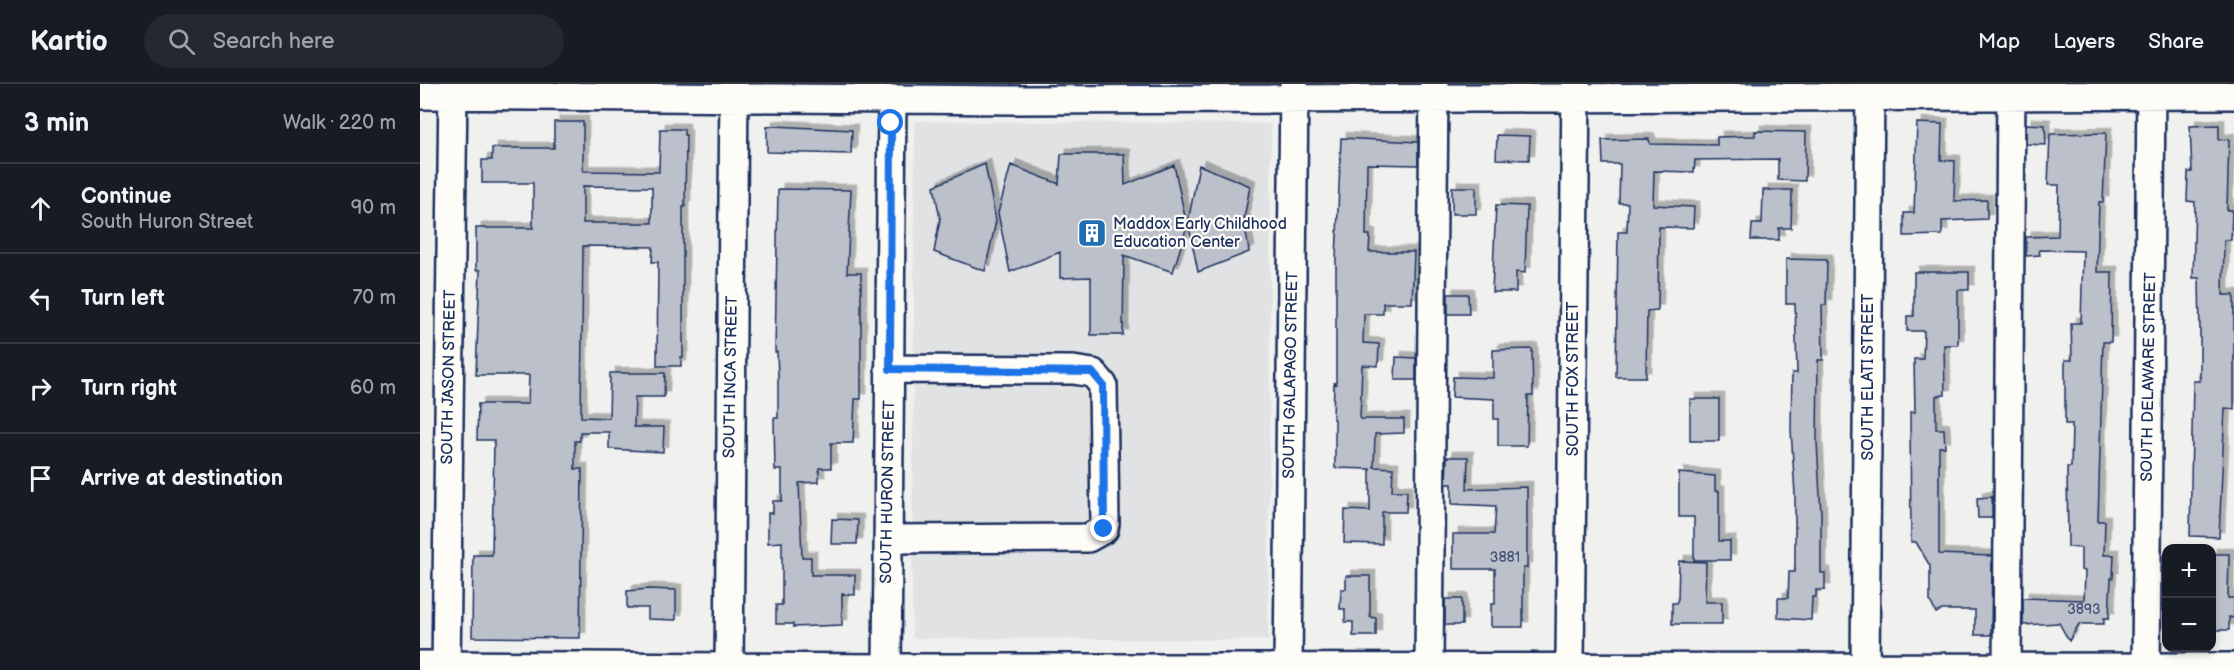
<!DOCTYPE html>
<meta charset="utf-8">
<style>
body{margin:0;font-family:"Balsamiq Sans",sans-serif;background:#242831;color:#f1f3f6}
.controls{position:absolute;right:18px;bottom:18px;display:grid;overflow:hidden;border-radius:12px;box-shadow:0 3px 9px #0003}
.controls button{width:54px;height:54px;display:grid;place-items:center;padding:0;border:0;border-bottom:2px solid #363941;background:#171b24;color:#f1f3f6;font:30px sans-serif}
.stop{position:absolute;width:18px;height:18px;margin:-14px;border:4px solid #1a73e8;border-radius:50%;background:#fff}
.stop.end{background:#1a73e8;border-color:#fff;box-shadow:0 2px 6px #0008}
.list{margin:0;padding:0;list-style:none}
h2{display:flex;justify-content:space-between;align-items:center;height:78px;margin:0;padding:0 24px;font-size:26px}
h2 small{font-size:20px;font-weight:400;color:#9ea1a6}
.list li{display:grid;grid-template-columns:39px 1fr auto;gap:18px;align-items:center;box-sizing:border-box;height:90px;padding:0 24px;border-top:2px solid #363941}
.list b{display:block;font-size:22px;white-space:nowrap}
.list p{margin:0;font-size:20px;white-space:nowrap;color:#9ea1a6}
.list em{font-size:20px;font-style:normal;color:#9ea1a6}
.icon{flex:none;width:33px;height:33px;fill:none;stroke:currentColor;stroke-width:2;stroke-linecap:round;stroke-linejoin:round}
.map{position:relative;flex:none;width:1814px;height:586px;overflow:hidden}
header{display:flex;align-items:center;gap:36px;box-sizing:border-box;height:84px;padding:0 30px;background:#171b24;border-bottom:2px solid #363941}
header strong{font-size:28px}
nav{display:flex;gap:33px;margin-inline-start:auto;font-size:21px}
.search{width:420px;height:54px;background:#242831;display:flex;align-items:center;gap:15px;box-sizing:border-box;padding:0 21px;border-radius:33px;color:#9ea1a6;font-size:22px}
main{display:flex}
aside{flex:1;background:#171b24}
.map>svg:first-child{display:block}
.built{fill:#e0e2e3}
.building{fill:#bbc0ca;stroke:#1b2f5e;stroke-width:1.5;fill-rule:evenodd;filter:url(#shadow)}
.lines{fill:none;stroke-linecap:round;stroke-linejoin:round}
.minor-casing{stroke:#1b2f5e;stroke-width:32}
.minor{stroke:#fdfcf7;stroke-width:27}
.route{stroke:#1a73e8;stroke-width:8}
.labels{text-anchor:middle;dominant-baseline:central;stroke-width:4.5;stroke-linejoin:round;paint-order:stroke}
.number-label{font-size:14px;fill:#435379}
.poi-label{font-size:16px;fill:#1b2f5e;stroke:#fdfcf7;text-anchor:start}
.street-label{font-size:16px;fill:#1b2f5e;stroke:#fdfcf7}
</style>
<header>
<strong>Kartio</strong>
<div class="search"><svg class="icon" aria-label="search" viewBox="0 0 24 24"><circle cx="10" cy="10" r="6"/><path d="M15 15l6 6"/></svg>Search here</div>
<nav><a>Map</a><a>Layers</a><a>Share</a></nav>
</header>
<main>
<aside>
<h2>3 min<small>Walk · 220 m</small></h2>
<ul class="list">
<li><svg class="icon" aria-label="ahead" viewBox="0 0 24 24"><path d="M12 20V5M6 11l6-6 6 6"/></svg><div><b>Continue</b><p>South Huron Street</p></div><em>90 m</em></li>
<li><svg class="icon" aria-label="left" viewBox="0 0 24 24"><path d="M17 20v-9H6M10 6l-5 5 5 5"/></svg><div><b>Turn left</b></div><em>70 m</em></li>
<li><svg class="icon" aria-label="right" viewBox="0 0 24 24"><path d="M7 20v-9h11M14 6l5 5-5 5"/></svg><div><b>Turn right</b></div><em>60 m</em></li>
<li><svg class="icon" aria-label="arrive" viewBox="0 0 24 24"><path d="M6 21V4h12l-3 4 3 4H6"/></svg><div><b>Arrive at destination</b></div></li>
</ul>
</aside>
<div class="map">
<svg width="1814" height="586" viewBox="0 0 1814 586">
<defs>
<filter id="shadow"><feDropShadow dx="5.5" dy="-5.5" stdDeviation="0" flood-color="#0004"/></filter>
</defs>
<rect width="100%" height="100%" fill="#f0f0ee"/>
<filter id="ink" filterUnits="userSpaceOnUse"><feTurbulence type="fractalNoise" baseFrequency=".0167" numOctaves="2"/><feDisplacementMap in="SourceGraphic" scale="12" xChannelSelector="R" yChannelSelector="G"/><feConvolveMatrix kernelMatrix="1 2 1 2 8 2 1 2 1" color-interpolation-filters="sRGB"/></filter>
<g filter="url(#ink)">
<path class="built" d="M 495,37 L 851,40 L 848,556 L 492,554 Z"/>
<path class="building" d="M 134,38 L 163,38 L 163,87 L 239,88 L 240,45 L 264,45 L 264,51 L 266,51 L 265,123 L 263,123 L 263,273 L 261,273 L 261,282 L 237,282 L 238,178 L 232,178 L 233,163 L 163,162 L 161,333 L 189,334 L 190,289 L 245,289 L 244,313 L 215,313 L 214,343 L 244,343 L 243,368 L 189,365 L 189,348 L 160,348 L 160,357 L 155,357 L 155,385 L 162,385 L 160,554 L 52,553 L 53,471 L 72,471 L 74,356 L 57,356 L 58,320 L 108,320 L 109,291 L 56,291 L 60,186 L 56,186 L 56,144 L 113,144 L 113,99 L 62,99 L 62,76 L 72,76 L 72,64 L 134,64 ZM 163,102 L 232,103 L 232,139 L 163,139 Z
M 1497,39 L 1522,40 L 1521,76 L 1535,77 L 1534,117 L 1567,116 L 1567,135 L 1522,137 L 1522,151 L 1484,152 L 1484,129 L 1494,129 Z
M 1606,40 L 1625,41 L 1626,61 L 1606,60 Z
M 1799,41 L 1799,56 L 1809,55 L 1807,126 L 1812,126 L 1811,156 L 1804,156 L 1803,211 L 1814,211 L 1814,325 L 1805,324 L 1799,453 L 1770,452 L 1773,297 L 1780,297 L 1780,248 L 1779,194 L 1773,194 L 1775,118 L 1767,117 L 1768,88 L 1772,88 L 1770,42 Z
M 354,42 L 432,46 L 431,70 L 347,68 L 347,43 Z
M 1335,47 L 1386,48 L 1385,97 L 1358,96 L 1358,75 L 1275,76 L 1274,88 L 1234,87 L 1233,121 L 1274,123 L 1273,144 L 1239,143 L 1238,226 L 1227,227 L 1226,293 L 1196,293 L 1198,148 L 1207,148 L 1208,119 L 1199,119 L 1200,80 L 1183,80 L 1182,56 L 1229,55 L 1230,60 L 1297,61 L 1297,53 L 1335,52 Z
M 1686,49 L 1683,118 L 1679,118 L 1677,188 L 1692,188 L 1691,258 L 1683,258 L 1678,437 L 1685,437 L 1684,471 L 1694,471 L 1693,494 L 1691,494 L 1689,534 L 1684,534 L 1684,540 L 1659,540 L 1649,557 L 1639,539 L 1603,541 L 1603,514 L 1664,516 L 1665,487 L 1661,486 L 1661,464 L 1648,463 L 1647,383 L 1651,383 L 1652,340 L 1645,340 L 1645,276 L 1652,276 L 1651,239 L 1661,239 L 1663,167 L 1619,166 L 1620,171 L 1606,172 L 1606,153 L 1638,152 L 1639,101 L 1628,101 L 1630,50 Z
M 1077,51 L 1110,52 L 1109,76 L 1076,75 Z
M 921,54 L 998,58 L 998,81 L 947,80 L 946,151 L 950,151 L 949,168 L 994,168 L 992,219 L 963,219 L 963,230 L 944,230 L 943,259 L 959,260 L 958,282 L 942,281 L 940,335 L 984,335 L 984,349 L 955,350 L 954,383 L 973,384 L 972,407 L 987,407 L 986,428 L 962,428 L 962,460 L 924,459 L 925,426 L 950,427 L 950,385 L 915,384 L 915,335 L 913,335 L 914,299 L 916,300 L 916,175 Z
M 641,70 L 704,70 L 705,101 L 754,81 L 767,142 L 753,188 L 704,171 L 703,251 L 671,251 L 671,193 L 640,194 L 640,168 L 590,188 L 578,129 L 591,81 L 639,100 Z
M 565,80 L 576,137 L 565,187 L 514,168 L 520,135 L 514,102 Z
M 779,81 L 830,102 L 824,135 L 829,168 L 778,188 L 768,138 Z
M 1032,103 L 1056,103 L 1056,130 L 1032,130 Z
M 358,105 L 431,106 L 427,189 L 441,189 L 441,315 L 435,315 L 433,359 L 411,359 L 411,384 L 399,384 L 399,398 L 379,399 L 382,473 L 391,473 L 391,491 L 435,491 L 435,511 L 422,510 L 422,541 L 373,543 L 373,540 L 356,540 L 356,521 L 362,521 L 362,458 L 348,459 L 348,429 L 353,429 L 353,417 L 362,417 L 362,386 L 355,386 L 354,334 L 358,334 L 358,292 L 357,268 L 355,268 Z
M 1343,106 L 1372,106 L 1371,144 L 1359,144 L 1359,156 L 1331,156 L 1332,140 L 1342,140 Z
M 1076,121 L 1107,122 L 1105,189 L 1096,188 L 1096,208 L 1072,208 Z
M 1366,175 L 1407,176 L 1406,221 L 1402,221 L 1403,276 L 1398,276 L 1397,358 L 1401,430 L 1401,489 L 1405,489 L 1405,506 L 1396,506 L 1396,513 L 1392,513 L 1391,536 L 1358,534 L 1358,514 L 1368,514 L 1369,488 L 1375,488 L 1375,411 L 1371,345 L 1372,289 L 1377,289 L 1375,220 L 1366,220 Z
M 1494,188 L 1549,188 L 1549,206 L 1538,206 L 1538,261 L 1524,261 L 1525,311 L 1516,312 L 1516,345 L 1524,345 L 1525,363 L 1519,363 L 1519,470 L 1572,472 L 1571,551 L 1555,551 L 1555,526 L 1522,526 L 1516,529 L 1510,517 L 1510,482 L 1496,458 L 1491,458 L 1490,328 L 1495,328 L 1494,275 L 1503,275 L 1504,247 L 1487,247 L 1487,232 L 1494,232 Z
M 1028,210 L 1048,210 L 1049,230 L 1028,230 Z
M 1112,265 L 1113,312 L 1108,312 L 1107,362 L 1078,362 L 1078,335 L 1074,335 L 1074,315 L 1032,313 L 1033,293 L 1073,294 L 1073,266 Z
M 976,273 L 996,274 L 996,296 L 975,296 Z
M 1270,315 L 1299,315 L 1299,357 L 1270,357 Z
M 1027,373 L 1048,373 L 1047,405 L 1107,403 L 1107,484 L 1103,484 L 1103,543 L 1071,543 L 1071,520 L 1075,520 L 1075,485 L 1033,485 L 1033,450 L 1074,450 L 1076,422 L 1032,420 L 1032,400 L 1026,400 Z
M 1259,389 L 1295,392 L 1295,407 L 1299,407 L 1299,457 L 1310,457 L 1310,476 L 1274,476 L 1274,433 L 1259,433 Z
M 1572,413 L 1572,434 L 1558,434 L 1557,414 Z
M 412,435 L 438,436 L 437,460 L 411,460 Z
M 1791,470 L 1809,470 L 1808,514 L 1814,514 L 1814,534 L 1809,533 L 1809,546 L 1791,546 Z
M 1259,477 L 1286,478 L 1285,518 L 1302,518 L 1302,540 L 1252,540 L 1252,519 L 1256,519 L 1258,515 Z
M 926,492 L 950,492 L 950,533 L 956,534 L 956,552 L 933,552 L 933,538 L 925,538 L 925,525 L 920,525 L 921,505 L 926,505 Z
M 229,505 L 256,506 L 256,536 L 228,535 L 228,524 L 207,524 L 207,507 Z
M 1025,515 L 1042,515 L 1042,541 L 1025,541 Z"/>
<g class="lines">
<g class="minor-casing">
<path id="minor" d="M 1156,0 L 1150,575 L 1159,586
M 0,11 L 594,16 L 1814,11
M 468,455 L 668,454 L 684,445 L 685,439 L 683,301 L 673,289 L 653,286 L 469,285
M 0,581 L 467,584 L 1814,583
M 868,583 L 874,0
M 1009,583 L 1014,0
M 467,584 L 472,16
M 26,586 L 33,0
M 309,586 L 314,0
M 1445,586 L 1450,0
M 1587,586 L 1591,0
M 1726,586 L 1731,0"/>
</g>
<use href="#minor" class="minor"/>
</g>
</g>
<g class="lines" filter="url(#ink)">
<path class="route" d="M 471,39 L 470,285 L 672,288 L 683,301 L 684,445"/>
</g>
<defs>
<g id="building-square" transform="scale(1.5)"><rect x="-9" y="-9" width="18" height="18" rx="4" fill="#1f6fb2" stroke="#fdfcf7"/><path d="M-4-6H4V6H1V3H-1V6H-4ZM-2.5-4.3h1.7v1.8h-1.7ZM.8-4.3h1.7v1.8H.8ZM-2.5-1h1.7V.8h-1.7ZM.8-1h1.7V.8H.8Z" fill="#fff"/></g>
</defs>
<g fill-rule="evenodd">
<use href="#building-square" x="672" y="149"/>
</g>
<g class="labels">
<g class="number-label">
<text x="1085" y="473">3881</text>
<text x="1664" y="525">3893</text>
</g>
<g class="poi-label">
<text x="693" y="140">Maddox Early Childhood<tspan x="693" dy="18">Education Center</tspan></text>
</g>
<g class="street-label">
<text transform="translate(871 291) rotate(-89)">SOUTH GALAPAGO STREET</text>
<text transform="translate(29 293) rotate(-89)">SOUTH JASON STREET</text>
<text transform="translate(311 293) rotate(-89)">SOUTH INCA STREET</text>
<text transform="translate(1448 293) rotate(-90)">SOUTH ELATI STREET</text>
<text transform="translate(1729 293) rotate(-89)">SOUTH DELAWARE STREET</text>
<text transform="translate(1153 295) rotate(-90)">SOUTH FOX STREET</text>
<text transform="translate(468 408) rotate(-89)">SOUTH HURON STREET</text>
</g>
</g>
</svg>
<div class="controls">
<button>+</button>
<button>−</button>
</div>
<div class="stop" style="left:471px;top:39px"></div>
<div class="stop end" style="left:684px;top:445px"></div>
</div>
</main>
